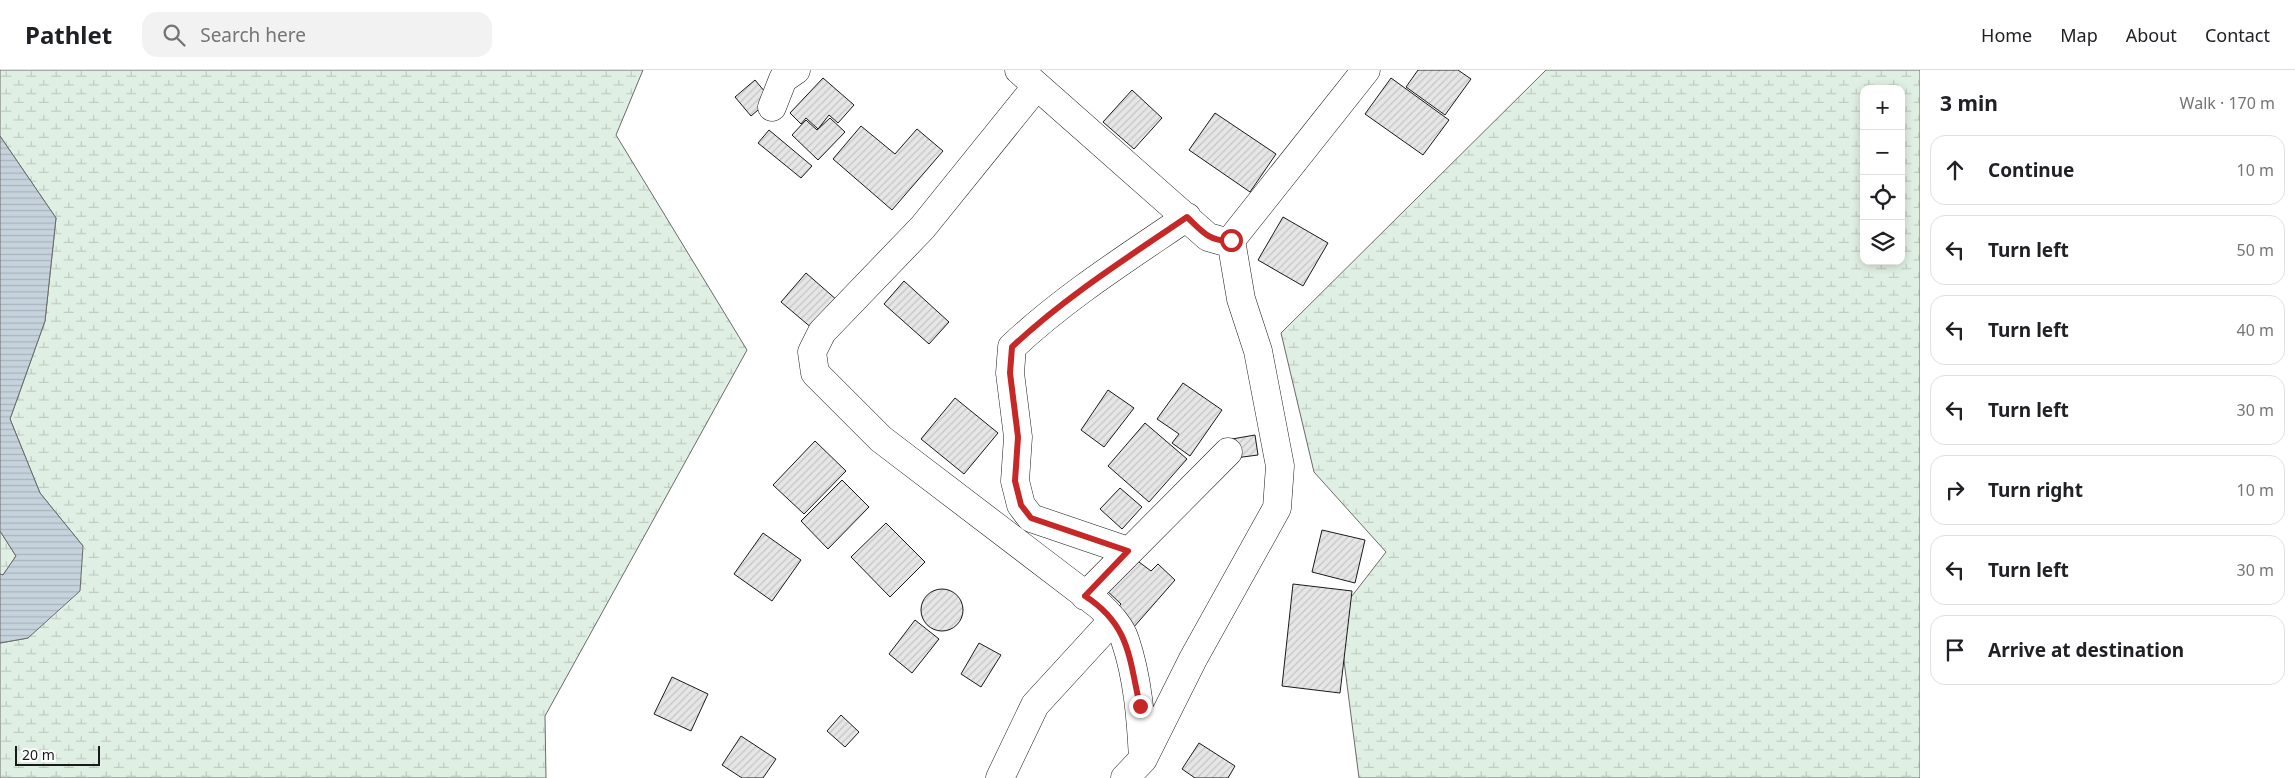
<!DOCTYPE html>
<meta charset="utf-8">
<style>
body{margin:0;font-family:"Noto Sans",sans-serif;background:#f2f2f2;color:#202124}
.controls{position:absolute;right:15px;top:15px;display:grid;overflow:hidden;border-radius:10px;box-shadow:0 2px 8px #0003}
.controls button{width:45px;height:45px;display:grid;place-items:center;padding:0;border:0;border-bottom:1px solid #e0e0e0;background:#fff;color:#202124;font:25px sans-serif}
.scale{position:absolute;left:15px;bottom:12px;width:85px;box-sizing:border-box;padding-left:5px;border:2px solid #1a1a1a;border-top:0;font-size:14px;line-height:18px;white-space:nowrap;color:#1a1a1a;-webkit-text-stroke:4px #fff;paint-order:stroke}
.stop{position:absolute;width:15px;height:15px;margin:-11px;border:4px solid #c62828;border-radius:50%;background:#fff}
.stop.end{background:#c62828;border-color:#fff;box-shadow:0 1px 5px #0008}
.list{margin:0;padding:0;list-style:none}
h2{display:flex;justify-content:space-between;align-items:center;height:65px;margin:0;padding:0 20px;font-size:21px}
h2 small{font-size:16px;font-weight:400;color:#757577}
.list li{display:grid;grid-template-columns:32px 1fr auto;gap:15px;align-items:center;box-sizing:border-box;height:70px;margin:0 10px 10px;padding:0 10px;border:1px solid #e0e0e0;border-radius:15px}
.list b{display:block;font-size:19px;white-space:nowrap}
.list em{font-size:16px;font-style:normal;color:#757577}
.icon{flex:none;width:28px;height:28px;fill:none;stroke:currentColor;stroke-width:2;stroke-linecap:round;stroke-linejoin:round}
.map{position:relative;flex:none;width:1920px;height:708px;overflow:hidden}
header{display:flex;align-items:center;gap:30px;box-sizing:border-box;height:70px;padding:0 25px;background:#fff;border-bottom:1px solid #e0e0e0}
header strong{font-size:24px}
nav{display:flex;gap:28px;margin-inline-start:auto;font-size:18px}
.search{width:350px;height:45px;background:#f2f2f2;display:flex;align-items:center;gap:12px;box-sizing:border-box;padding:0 18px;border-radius:15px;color:#757577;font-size:19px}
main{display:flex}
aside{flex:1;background:#fff}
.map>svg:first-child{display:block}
.wetland{fill:url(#wetland-marsh);stroke:#6a6a6a;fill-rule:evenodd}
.water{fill:url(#water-rules);stroke:#6a6a6a}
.building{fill:url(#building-hatch);stroke:#1a1a1a}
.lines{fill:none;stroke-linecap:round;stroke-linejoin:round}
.minor-casing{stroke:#1a1a1a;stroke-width:29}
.minor{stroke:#fff;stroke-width:28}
.route{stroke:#c62828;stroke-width:6}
</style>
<header>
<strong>Pathlet</strong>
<div class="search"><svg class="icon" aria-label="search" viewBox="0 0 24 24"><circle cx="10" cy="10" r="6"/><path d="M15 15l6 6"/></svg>Search here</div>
<nav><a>Home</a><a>Map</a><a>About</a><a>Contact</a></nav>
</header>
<main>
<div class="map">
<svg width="1920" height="708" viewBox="0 0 1920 708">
<defs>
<pattern id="wetland-marsh" width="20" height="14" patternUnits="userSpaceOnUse" patternTransform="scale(1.25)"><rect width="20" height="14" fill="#e0efe3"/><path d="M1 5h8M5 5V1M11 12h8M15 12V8" fill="none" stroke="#c0ccc2"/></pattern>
<pattern id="water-rules" width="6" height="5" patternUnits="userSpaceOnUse" patternTransform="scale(1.25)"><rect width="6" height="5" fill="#c6d2dc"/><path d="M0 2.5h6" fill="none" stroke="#aab4bc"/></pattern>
<pattern id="building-hatch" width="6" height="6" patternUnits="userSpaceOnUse" patternTransform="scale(1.25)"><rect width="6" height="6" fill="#e6e6e6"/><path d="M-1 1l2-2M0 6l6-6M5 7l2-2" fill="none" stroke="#c5c5c5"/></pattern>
</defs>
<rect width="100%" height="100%" fill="#fff"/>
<path class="wetland" d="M 0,0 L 643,0 L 616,65 L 747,280 L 545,646 L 546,708 L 0,708 L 0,573 L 28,568 L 83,476 L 40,423 L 10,349 L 45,251 L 56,148 L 0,66 Z
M 1546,0 L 1920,0 L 1920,708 L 1359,708 L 1338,544 L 1386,482 L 1314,402 L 1281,263 ZM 1864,19 L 1901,19 L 1901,191 L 1864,191 Z
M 0,461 L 16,486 L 3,505 L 0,504 Z"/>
<path class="water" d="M 0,66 L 56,148 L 45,251 L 10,349 L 40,423 L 83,476 L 80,521 L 28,568 L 0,573 L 0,504 L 3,505 L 16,486 L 0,461 Z"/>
<path class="building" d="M 1418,0 L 1458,0 L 1471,9 L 1445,45 L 1406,17 Z
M 823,8 L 854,35 L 838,53 L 829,45 L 818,59 L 806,48 L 801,54 L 790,43 Z
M 1391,8 L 1449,50 L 1423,85 L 1365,44 Z
M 755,10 L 771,29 L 751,46 L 735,27 Z
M 1132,20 L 1162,48 L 1134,79 L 1103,52 Z
M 1215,43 L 1276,84 L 1250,122 L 1189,80 Z
M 830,48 L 845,62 L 818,90 L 792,65 L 806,50 L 817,60 Z
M 861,56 L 895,84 L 917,59 L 943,81 L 892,140 L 833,89 Z
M 769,60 L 812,96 L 801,108 L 758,73 Z
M 1283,147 L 1328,173 L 1303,216 L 1258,190 Z
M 806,203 L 838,231 L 813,259 L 781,232 Z
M 904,211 L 949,252 L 929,274 L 884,234 Z
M 1183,313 L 1222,340 L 1190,386 L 1172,373 L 1179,364 L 1157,349 Z
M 1108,320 L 1134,338 L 1104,377 L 1081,360 Z
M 955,328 L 998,363 L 964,404 L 921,369 Z
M 1145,353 L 1187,389 L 1149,432 L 1108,396 Z
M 1255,365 L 1258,385 L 1235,388 L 1232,369 Z
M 815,371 L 846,401 L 804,444 L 773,415 Z
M 842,410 L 869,437 L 828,479 L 801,451 Z
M 1120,418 L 1142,437 L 1122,459 L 1100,439 Z
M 886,453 L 925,492 L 890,527 L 851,487 Z
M 1322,460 L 1365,470 L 1355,513 L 1312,502 Z
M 763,463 L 801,490 L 772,531 L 734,504 Z
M 1131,486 L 1151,501 L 1158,494 L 1175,510 L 1133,558 L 1114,542 L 1121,534 L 1104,518 Z
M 1293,514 L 1352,521 L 1340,623 L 1282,616 Z
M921 540a21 21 0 1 1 42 0a21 21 0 1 1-42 0Z
M 915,550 L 939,569 L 912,603 L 889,584 Z
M 979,573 L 1001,585 L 981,617 L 961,604 Z
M 672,607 L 708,624 L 691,661 L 654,644 Z
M 841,645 L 859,662 L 845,677 L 827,661 Z
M 741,666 L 776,689 L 763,708 L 742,708 L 722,695 Z
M 1199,673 L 1235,696 L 1228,708 L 1195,708 L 1182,699 Z"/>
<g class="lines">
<g class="minor-casing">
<path id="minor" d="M 1019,0 L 1208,167 L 1222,171 L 1231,170 L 1366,0
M 1036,17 L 923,157 L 822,262 L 812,282 L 815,303 L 881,369 L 1100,536 C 1110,546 1121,557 1125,570 C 1138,608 1141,650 1143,689
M 772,37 L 783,9 L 796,0
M 1128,481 L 1031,448 L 1021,435 L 1015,411 L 1018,367 L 1010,303 L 1012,277 C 1065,227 1127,188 1187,147
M 1085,526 L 1228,382
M 1000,708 L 1035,635 L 1113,550
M 1125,708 L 1143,689 L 1193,589 L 1277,438 L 1280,396 L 1258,281 L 1241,229 L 1231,170"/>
</g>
<use href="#minor" class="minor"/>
</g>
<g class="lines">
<path class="route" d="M 1140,636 C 1129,588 1130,555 1085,526 L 1128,481 L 1031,448 L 1021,435 L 1015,411 L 1018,367 L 1010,303 L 1012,277 C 1065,227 1127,188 1187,147 C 1201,160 1210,173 1231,170"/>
</g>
</svg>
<div class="controls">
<button>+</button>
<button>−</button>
<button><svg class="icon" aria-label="locate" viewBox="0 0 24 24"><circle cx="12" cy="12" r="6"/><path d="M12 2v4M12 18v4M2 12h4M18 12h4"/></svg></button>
<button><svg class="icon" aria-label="layers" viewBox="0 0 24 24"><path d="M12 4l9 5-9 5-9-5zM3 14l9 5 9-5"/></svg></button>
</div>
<div class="scale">20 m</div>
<div class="stop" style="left:1231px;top:170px"></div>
<div class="stop end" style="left:1140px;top:636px"></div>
</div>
<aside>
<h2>3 min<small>Walk · 170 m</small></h2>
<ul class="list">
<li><svg class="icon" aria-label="ahead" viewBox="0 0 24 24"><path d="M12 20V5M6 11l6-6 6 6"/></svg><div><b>Continue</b></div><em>10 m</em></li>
<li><svg class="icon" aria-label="left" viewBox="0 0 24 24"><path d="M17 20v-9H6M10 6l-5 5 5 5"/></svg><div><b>Turn left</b></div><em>50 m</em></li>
<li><svg class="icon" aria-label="left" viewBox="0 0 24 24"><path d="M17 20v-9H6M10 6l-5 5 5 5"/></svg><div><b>Turn left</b></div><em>40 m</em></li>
<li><svg class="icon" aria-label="left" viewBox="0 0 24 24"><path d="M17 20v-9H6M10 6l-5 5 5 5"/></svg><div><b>Turn left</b></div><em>30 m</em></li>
<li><svg class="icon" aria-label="right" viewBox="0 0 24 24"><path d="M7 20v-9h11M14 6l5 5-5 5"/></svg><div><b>Turn right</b></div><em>10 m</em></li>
<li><svg class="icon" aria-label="left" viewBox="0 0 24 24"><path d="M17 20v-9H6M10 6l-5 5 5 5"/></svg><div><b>Turn left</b></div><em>30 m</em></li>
<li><svg class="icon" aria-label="arrive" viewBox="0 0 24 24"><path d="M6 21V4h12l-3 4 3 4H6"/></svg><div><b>Arrive at destination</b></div></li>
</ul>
</aside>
</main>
